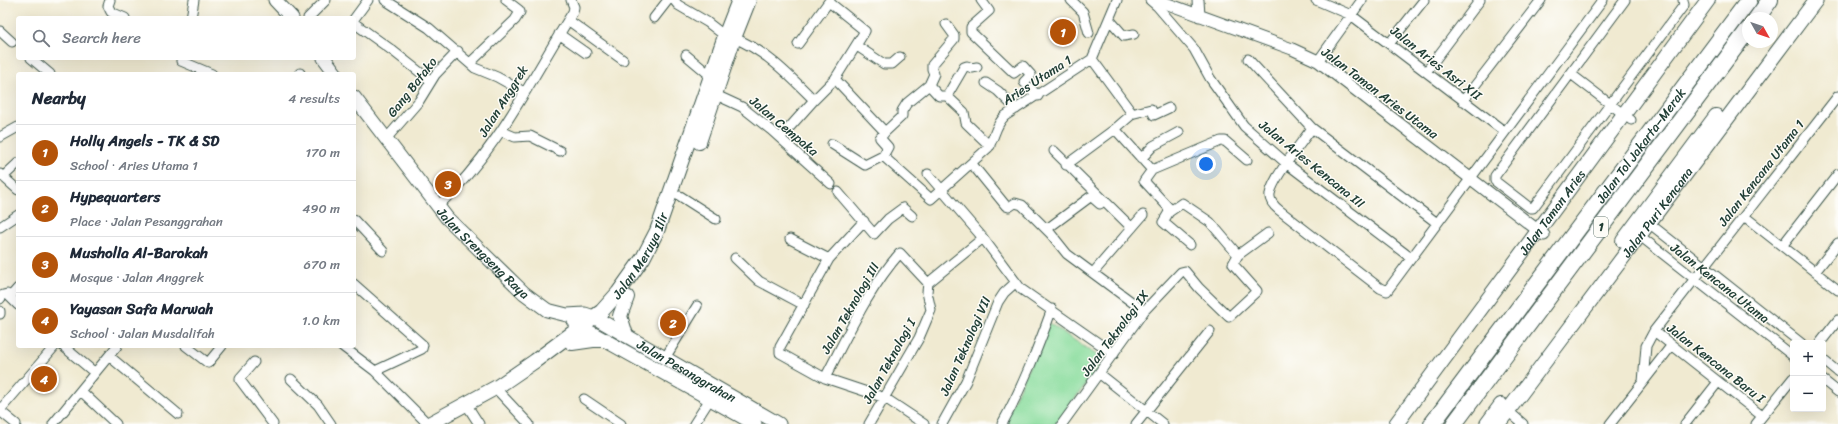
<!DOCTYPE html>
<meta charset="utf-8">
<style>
body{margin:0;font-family:Sriracha,sans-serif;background:#f6f6f7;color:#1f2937}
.controls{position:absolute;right:12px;bottom:12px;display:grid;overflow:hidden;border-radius:4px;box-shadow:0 4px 16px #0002}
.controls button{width:36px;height:36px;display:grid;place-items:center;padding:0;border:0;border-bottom:1px solid #e0e1e3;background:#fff;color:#1f2937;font:20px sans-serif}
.compass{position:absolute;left:1742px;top:12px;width:36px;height:36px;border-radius:50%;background:#fff;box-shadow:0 4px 16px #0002;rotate:130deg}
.you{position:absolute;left:1206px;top:164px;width:14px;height:14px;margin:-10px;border:3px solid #fff;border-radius:50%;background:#1a73e8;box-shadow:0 0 0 6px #1a73e833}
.badge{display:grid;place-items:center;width:26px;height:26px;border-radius:50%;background:#b45309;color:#fff;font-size:13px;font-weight:700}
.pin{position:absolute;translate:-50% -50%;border:2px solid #fff;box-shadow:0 1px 4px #0006}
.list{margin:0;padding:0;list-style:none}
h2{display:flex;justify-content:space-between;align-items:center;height:52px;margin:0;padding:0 16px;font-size:17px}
h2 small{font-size:13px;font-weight:400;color:#747a83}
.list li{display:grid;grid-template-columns:26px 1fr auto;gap:12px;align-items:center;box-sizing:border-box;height:56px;padding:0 16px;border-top:1px solid #e0e1e3}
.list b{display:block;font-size:15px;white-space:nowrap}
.list p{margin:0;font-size:13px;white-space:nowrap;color:#747a83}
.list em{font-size:13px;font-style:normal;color:#747a83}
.icon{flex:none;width:22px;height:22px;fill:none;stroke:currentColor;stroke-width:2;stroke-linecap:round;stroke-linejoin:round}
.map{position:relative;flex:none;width:1838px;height:424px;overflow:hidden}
.search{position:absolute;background:#fff;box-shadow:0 4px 16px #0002;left:16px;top:16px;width:340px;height:44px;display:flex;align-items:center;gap:10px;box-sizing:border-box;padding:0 14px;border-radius:4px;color:#747a83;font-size:15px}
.panel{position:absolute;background:#fff;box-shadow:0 4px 16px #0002;left:16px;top:72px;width:340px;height:276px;border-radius:4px}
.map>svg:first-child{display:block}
.green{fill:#8add9e;stroke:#548d69}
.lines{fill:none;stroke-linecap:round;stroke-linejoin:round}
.minor-casing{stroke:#3e574c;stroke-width:11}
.tertiary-casing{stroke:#3e574c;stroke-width:13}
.secondary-casing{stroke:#3e574c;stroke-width:15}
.primary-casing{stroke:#3e574c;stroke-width:16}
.motorway-casing{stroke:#3e574c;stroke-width:18}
.minor{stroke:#fff;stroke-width:9}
.tertiary{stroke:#fff;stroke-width:11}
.secondary{stroke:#fff;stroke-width:13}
.primary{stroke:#fff;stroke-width:14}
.motorway{stroke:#fff;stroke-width:16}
.labels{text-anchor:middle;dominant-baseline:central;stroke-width:3;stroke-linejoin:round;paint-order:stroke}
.shield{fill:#fdfcf7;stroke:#62766e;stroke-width:1}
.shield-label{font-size:12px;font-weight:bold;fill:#1f3d34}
.street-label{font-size:13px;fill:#1f3d34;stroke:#fdfcf7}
</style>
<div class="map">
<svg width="1838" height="424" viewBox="0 0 1838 424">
<rect width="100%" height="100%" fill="#fdfcf7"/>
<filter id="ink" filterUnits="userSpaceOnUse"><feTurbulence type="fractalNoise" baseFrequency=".025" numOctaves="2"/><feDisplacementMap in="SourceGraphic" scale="8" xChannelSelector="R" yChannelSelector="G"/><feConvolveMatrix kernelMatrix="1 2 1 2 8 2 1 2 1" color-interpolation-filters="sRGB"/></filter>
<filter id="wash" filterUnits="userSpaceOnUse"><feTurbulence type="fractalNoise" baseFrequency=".012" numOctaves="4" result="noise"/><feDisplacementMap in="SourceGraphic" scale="16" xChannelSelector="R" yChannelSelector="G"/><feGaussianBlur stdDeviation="0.9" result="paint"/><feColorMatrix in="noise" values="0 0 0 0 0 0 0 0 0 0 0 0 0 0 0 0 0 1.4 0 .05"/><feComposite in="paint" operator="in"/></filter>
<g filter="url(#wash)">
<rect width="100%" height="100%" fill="#f0ead1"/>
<path class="green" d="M 1049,323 L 1104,360 L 1056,424 L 1003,424 Z"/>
</g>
<g filter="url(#ink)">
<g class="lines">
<g class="minor-casing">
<path id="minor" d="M 110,0 L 108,6 L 111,12 L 125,18
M 385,0 L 429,28 L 475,68 L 497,77 L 524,92
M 674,0 L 678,5 L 707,22 L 725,36
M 981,0 L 989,11 L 971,27 L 971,32 L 1014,73 L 1023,66 L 1031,75 L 1024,82 L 1038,96
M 1071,0 L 1083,12 L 1089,33
M 1150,0 L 1157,6 L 1194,49 L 1210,78 L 1244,126 L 1286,163 L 1411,258
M 1316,0 L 1351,15 L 1505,132
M 1625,0 L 1495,176 L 1495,181 L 1530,208 L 1533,208 L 1684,5 L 1683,0
M 829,2 L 865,31 L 835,79
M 191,18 L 194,0
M 308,18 L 326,0
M 654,18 L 668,0
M 354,19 L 368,0
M 1109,19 L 1124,36 L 1134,34
M 568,20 L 623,60
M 354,23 L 393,51 L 431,81
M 946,24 L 954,35 L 954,39 L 932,65 L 932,69 L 934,74 L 929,85 L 939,96 L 947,96 L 964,112 L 966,123 L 990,146
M 0,31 L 12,42
M 559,34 L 586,53
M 734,38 C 765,50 790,76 814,100
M 798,44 L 830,0
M 1389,44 L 1424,0
M 857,46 L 884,64 L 892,64 L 900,57
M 686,55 L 711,76
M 31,58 L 50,74
M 1092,59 L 1131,112 L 1130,116 L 1115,129 L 1152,170
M 1248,59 L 1312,128 L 1437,223
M 181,61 L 212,74
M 1318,61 L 1362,0
M 470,63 L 515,20 L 520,12 L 519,10 L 506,0
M 1426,72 L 1480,0
M 299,74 L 300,73
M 1571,74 L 1631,120
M 986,83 L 998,91 L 1016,109
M 716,95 L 742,107 L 771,130 L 831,184
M 947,96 L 964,67 L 967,66 L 972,68 L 977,67
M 1463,101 L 1541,0
M 1131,114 L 1151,109 L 1154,115 L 1169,108
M 1312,128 C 1302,142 1272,179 1270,194 C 1269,200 1274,206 1279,210 L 1380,288 L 1387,291 L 1603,0
M 501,131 L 515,137 L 530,136 L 560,151
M 885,132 L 902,116 L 902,111 L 907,103 L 929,85
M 0,137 L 18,127
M 780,138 L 814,100 L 835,79 L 885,132 L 880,138 L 888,147 L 883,156 L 931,199 L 988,148 C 995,137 995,125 1005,116 L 1092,59 L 1117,0
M 386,139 L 419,101 L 435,75 L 458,51
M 832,144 L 865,165 L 883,156
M 1054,151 L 1132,228
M 1141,159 L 1153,146 L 1179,132
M 972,164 L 1006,206 L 1009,207 L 1015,203 L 1022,205 L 1051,234 L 1067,254 L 1144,311
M 1066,165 L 1115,129
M 0,174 L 18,190
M 928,174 L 983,238 L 1021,289 L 1114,354
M 3,177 L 18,163
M 838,192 L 874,234 L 888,219 L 903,208 L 912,216
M 680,196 L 716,219
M 438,206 C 497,152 531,79 573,12 L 574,7 L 571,0
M 1169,212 L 1163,222 L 1190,245
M 1744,216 L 1838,290
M 354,220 L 383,251
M 1645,220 L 1801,343
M 0,227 L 18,215
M 1047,229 L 1090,197 L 1092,197 L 1100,204
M 1635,232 L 1793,356
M 790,239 L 829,259 L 780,347 L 780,353 L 825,378 L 885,398 L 924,424
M 1782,246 L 1838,174
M 1238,255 L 1268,233
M 735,258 L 759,281 L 804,305
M 829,259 L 864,221
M 1815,272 L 1838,243
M 1093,273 L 1143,215
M 354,284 L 423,345 L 422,349 L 375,371
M 10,297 L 18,288
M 0,299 L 3,295 L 7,294 L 18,305
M 0,311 L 0,314
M 1654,331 L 1762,416
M 1820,343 L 1838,320
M 63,346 L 95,373
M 186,346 L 208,363 L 222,346
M 342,346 L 375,371 L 428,424
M 109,356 L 178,414
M 665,358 L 697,306
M 1823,360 L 1838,372
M 254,362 L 240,378 L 240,380 L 273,424
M 1100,374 L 1163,424
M 825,378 C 847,336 869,288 900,253 L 928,283
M 291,379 L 318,405 L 331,424
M 1823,380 L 1838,392
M 1643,382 L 1672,345
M 81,391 L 116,424
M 500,393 L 529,424
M 584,399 L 621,424
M 0,410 L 55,346
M 470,410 L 479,424
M 0,411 L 16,424
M 1508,411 L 1523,424
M 53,424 L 117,346
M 694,424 L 710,399
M 869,424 L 919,338 L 931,310 L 927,292 L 928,283 L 983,238
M 942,424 L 966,381 L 998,302 L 1004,293 L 1015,283
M 1002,424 C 1023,386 1037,350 1052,309
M 1062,424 L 1144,311 L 1181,272 L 1185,271 L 1199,288 L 1229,317 L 1257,291 L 1233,264 L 1238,255 L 1210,222 L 1182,203 L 1169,212 L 1168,207 L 1144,181 L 1152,170 L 1221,141 L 1225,141 L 1247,160
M 1136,424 L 1210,331
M 1610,424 L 1643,382 L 1646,346 L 1654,331 L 1838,96
M 1685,424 L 1718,382
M 1756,424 L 1793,378"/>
</g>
<g class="tertiary-casing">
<path id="tertiary" d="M 1157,0 L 1292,49 L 1318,61 L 1544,235
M 1198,0 L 1199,16"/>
</g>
<g class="secondary-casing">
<g id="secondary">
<path d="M 275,0 L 292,18"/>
<path d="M 324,58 L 336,74"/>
<path id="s1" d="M 354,97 L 447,218 L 524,293 L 547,310 L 567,315 L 585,314 L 594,317 L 779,424"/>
<path d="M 574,321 L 581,327 L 755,424"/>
</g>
</g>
<g class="primary-casing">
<g id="primary">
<path d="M 699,142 L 734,38 L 749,0"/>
<path d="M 1623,241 L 1716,116"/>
<path d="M 626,335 L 620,316 L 627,297"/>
<path d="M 572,343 L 593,340 L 606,340"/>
<path id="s2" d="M 429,424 L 497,387 L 535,361 L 602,311 L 618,293 L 643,258 L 657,231 L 725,36 L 739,0"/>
<path id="s3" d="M 1396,424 L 1708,0"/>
<path d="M 1487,424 L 1501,405"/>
<path id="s4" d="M 1498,424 L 1816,0"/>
</g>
</g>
<g class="motorway-casing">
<g id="motorway">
<path d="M 1757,18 L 1770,0"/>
<path id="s5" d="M 1432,424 L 1749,0"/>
<path d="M 1454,424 L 1748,30"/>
</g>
</g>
<use href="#minor" class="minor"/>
<use href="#tertiary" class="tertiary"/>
<use href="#secondary" class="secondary"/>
<use href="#primary" class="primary"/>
<use href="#motorway" class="motorway"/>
</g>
</g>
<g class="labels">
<rect class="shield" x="1594" y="217" width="14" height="20" rx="3"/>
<g class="shield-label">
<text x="1601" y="227">1</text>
</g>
<g class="street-label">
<text transform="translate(1436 63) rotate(38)">Jalan Aries Asri XII</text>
<text transform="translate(1037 80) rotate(-33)">Aries Utama 1</text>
<text transform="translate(412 87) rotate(-52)">Gang Batako</text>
<text transform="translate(1380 93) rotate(37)">Jalan Taman Aries Utama</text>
<text transform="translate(503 101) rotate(-58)">Jalan Anggrek</text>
<text transform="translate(784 126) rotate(40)">Jalan Cempaka</text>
<text stroke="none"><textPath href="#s5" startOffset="348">Jalan Tol Jakarta–Merak</textPath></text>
<text transform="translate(1312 164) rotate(39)">Jalan Aries Kencana III</text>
<text transform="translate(1761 173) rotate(-52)">Jalan Kencana Utama 1</text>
<text stroke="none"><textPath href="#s3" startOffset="263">Jalan Taman Aries</textPath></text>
<text stroke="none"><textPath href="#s4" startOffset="265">Jalan Puri Kencana</textPath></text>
<text stroke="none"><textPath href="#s1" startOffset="203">Jalan Srengseng Raya</textPath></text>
<text stroke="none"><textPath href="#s2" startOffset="275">Jalan Meruya Ilir</textPath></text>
<text transform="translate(1720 283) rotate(38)">Jalan Kencana Utama</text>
<text transform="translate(850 308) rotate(-60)">Jalan Teknologi III</text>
<text transform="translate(1115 333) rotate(-53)">Jalan Teknologi IX</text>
<text transform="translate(965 346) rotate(-66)">Jalan Teknologi VII</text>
<text transform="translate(889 361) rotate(-61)">Jalan Teknologi I</text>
<text transform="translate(1716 363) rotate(38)">Jalan Kencana Baru I</text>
<text stroke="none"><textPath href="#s1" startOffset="444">Jalan Pesanggrahan</textPath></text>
</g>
</g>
</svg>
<div class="controls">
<button>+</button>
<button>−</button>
</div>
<svg class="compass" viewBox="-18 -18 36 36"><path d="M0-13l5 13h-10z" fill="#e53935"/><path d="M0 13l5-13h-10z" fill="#747a83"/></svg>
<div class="you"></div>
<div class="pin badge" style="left:1063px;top:32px">1</div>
<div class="pin badge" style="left:673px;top:323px">2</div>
<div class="pin badge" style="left:448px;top:184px">3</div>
<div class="pin badge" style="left:44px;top:379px">4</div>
<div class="search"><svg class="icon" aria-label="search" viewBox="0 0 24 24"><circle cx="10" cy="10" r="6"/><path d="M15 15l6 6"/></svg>Search here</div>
<section class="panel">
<h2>Nearby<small>4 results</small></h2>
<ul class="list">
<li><span class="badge">1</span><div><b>Holly Angels - TK &amp; SD</b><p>School · Aries Utama 1</p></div><em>170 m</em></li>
<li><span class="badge">2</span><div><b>Hypequarters</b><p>Place · Jalan Pesanggrahan</p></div><em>490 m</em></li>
<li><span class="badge">3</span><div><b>Musholla Al-Barokah</b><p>Mosque · Jalan Anggrek</p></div><em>670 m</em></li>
<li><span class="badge">4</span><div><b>Yayasan Safa Marwah</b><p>School · Jalan Musdalifah</p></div><em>1.0 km</em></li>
</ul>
</section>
</div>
